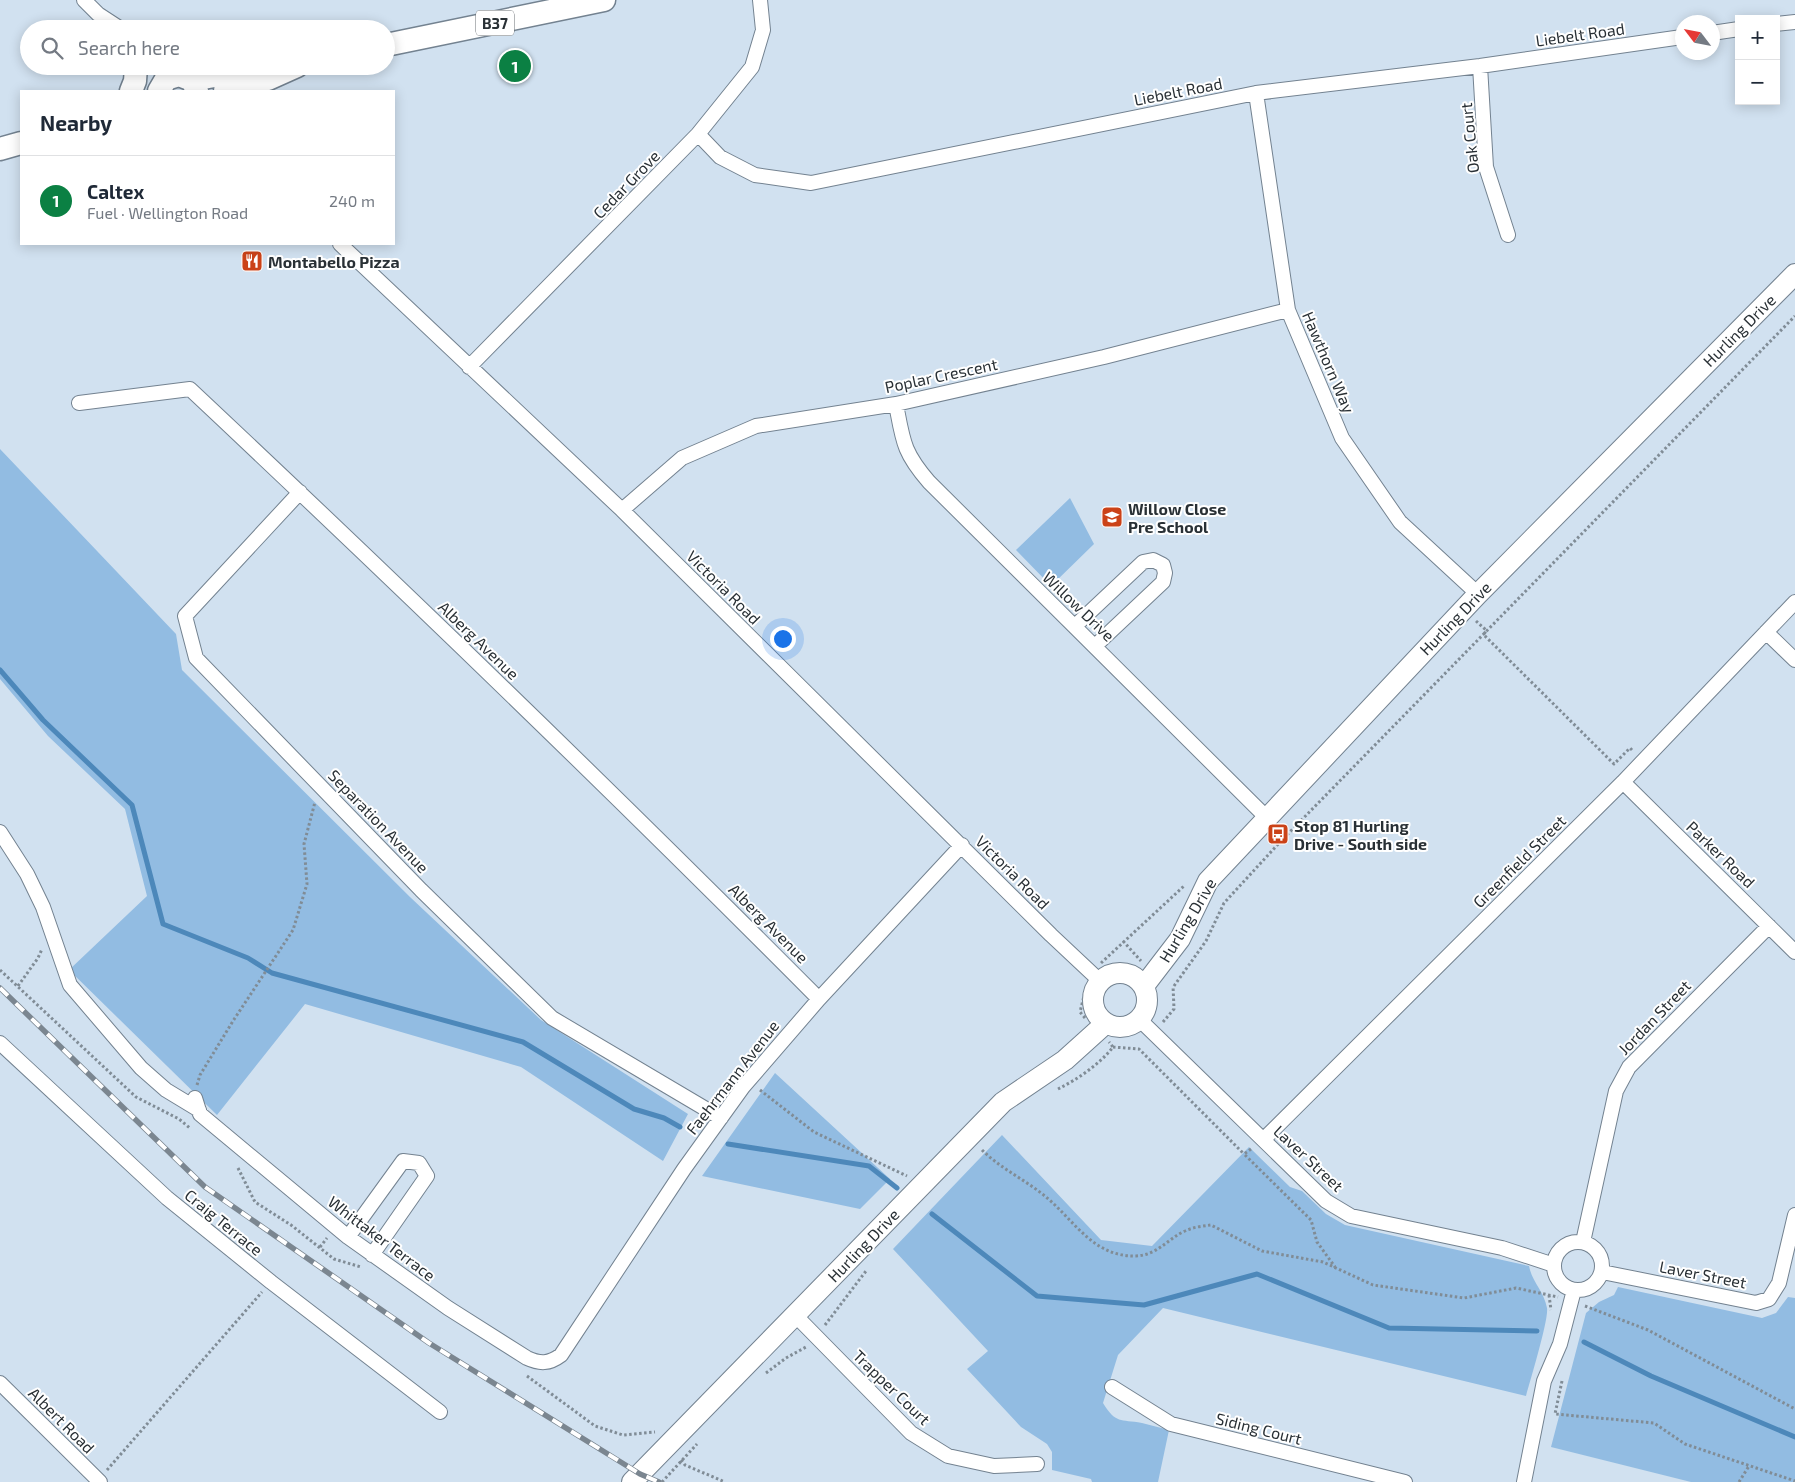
<!DOCTYPE html>
<meta charset="utf-8">
<style>
body{margin:0;font-family:"Exo 2",sans-serif;background:#f6f6f7;color:#1f2937}
.controls{position:absolute;right:15px;top:15px;display:grid;overflow:hidden;border-radius:0px;box-shadow:0 2px 12px #0003}
.controls button{width:45px;height:45px;display:grid;place-items:center;padding:0;border:0;border-bottom:1px solid #e0e1e3;background:#fff;color:#1f2937;font:25px sans-serif}
.compass{position:absolute;left:1675px;top:15px;width:45px;height:45px;border-radius:50%;background:#fff;box-shadow:0 2px 12px #0003;rotate:302deg}
.you{position:absolute;left:782px;top:638px;width:18px;height:18px;margin:-12px;border:4px solid #fff;border-radius:50%;background:#1a73e8;box-shadow:0 0 0 8px #1a73e833}
.badge{display:grid;place-items:center;width:32px;height:32px;border-radius:50%;background:#0b8043;color:#fff;font-size:16px;font-weight:700}
.pin{position:absolute;translate:-50% -50%;border:2px solid #fff;box-shadow:0 1px 5px #0006}
.list{margin:0;padding:0;list-style:none}
h2{display:flex;justify-content:space-between;align-items:center;height:65px;margin:0;padding:0 20px;font-size:21px}
h2 small{font-size:16px;font-weight:400;color:#747a83}
.list li{display:grid;grid-template-columns:32px 1fr auto;gap:15px;align-items:center;box-sizing:border-box;height:90px;padding:0 20px;border-top:1px solid #e0e1e3}
.list b{display:block;font-size:19px;white-space:nowrap}
.list p{margin:0;font-size:16px;white-space:nowrap;color:#747a83}
.list em{font-size:16px;font-style:normal;color:#747a83}
.icon{flex:none;width:28px;height:28px;fill:none;stroke:currentColor;stroke-width:2;stroke-linecap:round;stroke-linejoin:round}
.map{position:relative;flex:none;width:1795px;height:1482px;overflow:hidden}
.search{position:absolute;background:#fff;box-shadow:0 2px 12px #0003;left:20px;top:20px;width:375px;height:55px;display:flex;align-items:center;gap:12px;box-sizing:border-box;padding:0 18px;border-radius:28px;color:#747a83;font-size:19px}
.panel{position:absolute;background:#fff;box-shadow:0 2px 12px #0003;left:20px;top:90px;width:375px;height:155px;border-radius:0px}
.map>svg:first-child{display:block}
.green{fill:#92bce2}
.lines{fill:none;stroke-linecap:round;stroke-linejoin:round}
.stream{stroke:#4d88ba;stroke-width:5}
.street-casing{stroke:#738290;stroke-width:16}
.secondary-casing{stroke:#738290;stroke-width:22}
.primary-casing{stroke:#738290;stroke-width:25}
.path{stroke:#808c96;stroke-width:3;stroke-dasharray:2.5 2.5;stroke-linecap:butt}
.street{stroke:#fff;stroke-width:14}
.secondary{stroke:#fff;stroke-width:20}
.primary{stroke:#fff;stroke-width:22}
.rail-casing{stroke:#7b8690;stroke-width:5.5}
.rail{stroke:#fff;stroke-width:4;stroke-dasharray:11;stroke-linecap:butt}
.labels{text-anchor:middle;dominant-baseline:central;stroke-width:4;stroke-linejoin:round;paint-order:stroke}
.shield{fill:#fff;stroke:#696e72;stroke-width:1}
.shield-label{font-size:15px;font-weight:bold;fill:#293035}
.street-label{font-size:16px;fill:#293035;stroke:#fff}
.poi-label{font-size:16px;font-weight:bold;fill:#293035;stroke:#fff;text-anchor:start}
</style>
<div class="map">
<svg width="1795" height="1482" viewBox="0 0 1795 1482">
<rect width="100%" height="100%" fill="#d1e1f0"/>
<path class="green" d="M 0,449 L 176,634 L 182,670 L 410,897 L 541,1020 L 688,1114 L 663,1161 L 521,1067 L 305,1004 L 217,1115 L 69,970 L 147,896 L 125,809 L 48,736 L 0,679 Z
M 1070,498 L 1094,544 L 1051,586 L 1016,550 Z
M 775,1073 L 890,1179 L 860,1209 L 702,1176 Z
M 1002,1135 L 1101,1240 L 1152,1246 L 1249,1147 L 1290,1187 L 1302,1191 L 1326,1214 L 1345,1225 L 1529,1266 C 1532,1282 1544,1291 1547,1308 C 1549,1319 1530,1381 1526,1396 L 1163,1308 L 1118,1355 L 1103,1403 C 1116,1424 1120,1419 1142,1423 C 1151,1425 1160,1428 1169,1430 L 1158,1482 L 1092,1482 L 1091,1479 L 1052,1470 L 1052,1452 L 1047,1444 L 1021,1427 L 967,1369 L 988,1351 L 893,1249 Z
M 1618,1287 L 1762,1318 L 1776,1313 L 1788,1297 L 1795,1298 L 1795,1482 L 1691,1482 L 1551,1447 L 1586,1313 L 1599,1302 L 1614,1295 Z"/>
<g class="lines">
<path class="stream" d="M 0,670 L 43,720 L 132,805 L 163,924 L 248,958 L 272,973 L 523,1042 L 634,1109 L 664,1118 L 680,1127
M 728,1144 L 869,1166 L 897,1188
M 932,1214 L 1037,1296 L 1144,1305 L 1257,1274 L 1389,1328 L 1537,1331
M 1584,1342 L 1651,1376 L 1795,1437"/>
<g class="street-casing">
<path id="street" d="M 84,0 L 98,14 L 121,29
M 1776,24 L 1795,22
M 1712,33 L 1739,29
M 1480,66 L 1486,167 L 1508,235
M 1256,93 L 1288,310 L 1342,438 L 1400,522 L 1478,594
M 698,134 L 720,157 L 755,175 L 811,183 L 1256,93 L 1480,66 L 1682,37
M 340,244 L 622,510 L 1051,935 L 1100,981
M 469,367 L 698,134 L 752,67 L 763,30 L 760,0
M 79,403 L 190,389 C 403,589 613,792 819,999
M 896,404 C 903,441 903,452 929,482 L 1266,817
M 300,492 L 185,616 L 196,658 L 421,890 L 552,1018 L 721,1118
M 622,510 L 682,458 L 756,426 L 896,404 L 1104,357 L 1288,310
M 1075,626 L 1143,562 L 1153,560 L 1163,565 L 1165,573 L 1163,582 L 1095,646
M 1766,632 L 1795,660
M 1623,782 L 1795,952
M 0,832 L 27,874 L 43,907 L 70,985 L 141,1068 L 166,1090 L 199,1110
M 1139,1019 L 1326,1201 L 1351,1216 L 1502,1248 L 1554,1265
M 0,1043 L 167,1198 L 271,1282 L 440,1412
M 195,1098 L 200,1114 L 348,1237 L 448,1308 L 527,1358 C 540,1364 549,1364 561,1355 L 684,1169 L 743,1087 L 819,999 L 962,845
M 1264,1139 L 1623,782 L 1795,602
M 348,1237 L 403,1161 L 419,1163 L 427,1176 L 372,1255
M1554 1266a24 24 0 1 1 48 0a24 24 0 1 1-48 0Z
M 1583,1242 L 1616,1091 L 1629,1067 L 1769,926
M 1602,1272 L 1756,1303 L 1769,1299 L 1779,1283 L 1795,1215
M 795,1315 L 911,1433 L 948,1456 L 994,1466 L 1037,1464
M 0,1383 L 100,1482
M 1112,1387 L 1171,1424 L 1405,1482
M 1524,1482 L 1544,1381 L 1560,1344 L 1574,1290"/>
</g>
<g class="secondary-casing">
<path id="secondary" d="M1093 1000a27 27 0 1 1 54 0a27 27 0 1 1-54 0Z
M 1144,986 L 1180,939 L 1208,881 L 1478,594 L 1795,274
M 632,1482 L 1003,1102 L 1065,1060 L 1106,1023"/>
</g>
<g class="primary-casing">
<path id="primary" d="M 386,45 L 604,0
M 192,80 L 271,66
M 131,91 L 135,81 L 136,67
M 159,91 L 166,79 L 179,75 L 192,80 L 197,91
M 225,91 L 268,79 L 297,66
M 0,149 L 21,143"/>
</g>
<path class="path" d="M 1476,621 L 1486,630 L 1484,635 L 1614,764 L 1630,748 L 1632,750
M 1123,941 L 1141,961
M 1101,963 L 1184,886
M 0,970 L 136,1097 L 179,1119 L 191,1129
M 18,986 L 38,958 L 42,949
M 1174,986 L 1206,941 L 1224,903 L 1281,841 L 1795,316
M 1085,1018 L 1080,1012 L 1086,988
M 1163,1022 L 1174,1009 L 1173,986
M 1113,1047 L 1139,1049 L 1244,1154
M 197,1085 L 200,1075 L 233,1021 L 293,930 L 307,884 L 304,844 L 315,802
M 1058,1089 C 1078,1079 1100,1064 1113,1047 L 1109,1042
M 760,1090 L 814,1132 L 907,1176
M 1251,1149 L 1244,1154 L 1311,1220 L 1317,1242 L 1335,1267
M 982,1150 C 1001,1169 1026,1180 1046,1197 C 1075,1221 1093,1257 1136,1256 C 1158,1255 1167,1239 1185,1231 C 1193,1227 1203,1226 1211,1225 L 1262,1251 L 1323,1262 L 1373,1285 L 1464,1298 L 1516,1288 L 1558,1297
M 238,1168 L 255,1202 L 291,1225 L 334,1259 L 361,1267
M 320,1247 L 327,1238
M 1549,1295 L 1551,1310
M 1585,1306 L 1648,1330 L 1795,1409
M 825,1325 L 866,1271
M 766,1373 L 786,1358 L 806,1347
M 527,1376 L 595,1426 L 623,1435 L 655,1432
M 1562,1381 L 1555,1414 L 1654,1423 L 1685,1444 L 1795,1481
M 681,1460 L 685,1465 L 725,1482
M 107,1470 L 262,1292
M 662,1482 L 697,1444
M 1739,1482 L 1749,1466"/>
<use href="#street" class="street"/>
<use href="#secondary" class="secondary"/>
<use href="#primary" class="primary"/>
<g class="rail-casing">
<path id="rail" d="M 0,988 L 205,1187 L 429,1343 L 640,1474 L 659,1482"/>
</g>
<use href="#rail" class="rail"/>
</g>
<defs>
<g id="restaurant-square" transform="scale(1.125)"><rect x="-9" y="-9" width="18" height="18" rx="4" fill="#cb4218" stroke="#fff"/><path d="M-5-6h1v4h1v-4h1v4h1v-4h1v5L-1.5 .5V6h-2V.5L-5-1ZM5-6V6H3V1.5H1.5Q1.5-4 5-6Z" fill="#fff"/></g>
<g id="school-square" transform="scale(1.125)"><rect x="-9" y="-9" width="18" height="18" rx="4" fill="#cb4218" stroke="#fff"/><path d="M0-5L7-2L0 1L-7-2ZM-4 1L0 2.5L4 1V4Q0 6-4 4Z" fill="#fff"/></g>
<g id="bus-square" transform="scale(1.125)"><rect x="-9" y="-9" width="18" height="18" rx="4" fill="#cb4218" stroke="#fff"/><path d="M-5-6H5V4H4V6H2V4H-2V6H-4V4H-5ZM-3.5-4V0h7V-4ZM-3.5 1.2v1.5H-2V1.2ZM2 1.2v1.5H3.5V1.2Z" fill="#fff"/></g>
</defs>
<g fill-rule="evenodd">
<use href="#restaurant-square" x="252" y="261"/>
<use href="#school-square" x="1112" y="517"/>
<use href="#bus-square" x="1278" y="834"/>
</g>
<g class="labels">
<rect class="shield" x="476" y="10.5" width="38" height="25" rx="4"/>
<g class="shield-label">
<text x="495" y="23">B37</text>
</g>
<g class="street-label">
<text transform="translate(1580 34) rotate(-8)">Liebelt Road</text>
<text transform="translate(1178 91) rotate(-11)">Liebelt Road</text>
<text transform="translate(1469 138) rotate(-96)">Oak Court</text>
<text transform="translate(626 184) rotate(-46)">Cedar Grove</text>
<text transform="translate(1739 330) rotate(-45)">Hurling Drive</text>
<text transform="translate(1329 362) rotate(67)">Hawthorn Way</text>
<text transform="translate(941 375) rotate(-12)">Poplar Crescent</text>
<text transform="translate(724 587) rotate(45)">Victoria Road</text>
<text transform="translate(1079 606) rotate(44)">Willow Drive</text>
<text transform="translate(1455 618) rotate(-46)">Hurling Drive</text>
<text transform="translate(479 640) rotate(44)">Alberg Avenue</text>
<text transform="translate(379 821) rotate(46)">Separation Avenue</text>
<text transform="translate(1721 854) rotate(44)">Parker Road</text>
<text transform="translate(1519 861) rotate(-45)">Greenfield Street</text>
<text transform="translate(1013 872) rotate(45)">Victoria Road</text>
<text transform="translate(1187 920) rotate(-59)">Hurling Drive</text>
<text transform="translate(769 923) rotate(45)">Alberg Avenue</text>
<text transform="translate(1654 1017) rotate(-46)">Jordan Street</text>
<text transform="translate(732 1077) rotate(-52)">Faehrmann Avenue</text>
<text transform="translate(1309 1158) rotate(43)">Laver Street</text>
<text transform="translate(224 1222) rotate(39)">Craig Terrace</text>
<text transform="translate(382 1238) rotate(37)">Whittaker Terrace</text>
<text transform="translate(863 1245) rotate(-46)">Hurling Drive</text>
<text transform="translate(1703 1274) rotate(11)">Laver Street</text>
<text transform="translate(892 1387) rotate(44)">Trapper Court</text>
<text transform="translate(62 1420) rotate(45)">Albert Road</text>
<text transform="translate(1259 1428) rotate(14)">Siding Court</text>
</g>
<g class="poi-label">
<text x="268" y="261">Montabello Pizza</text>
<text x="1128" y="508">Willow Close<tspan x="1128" dy="18">Pre School</tspan></text>
<text x="1294" y="825">Stop 81 Hurling<tspan x="1294" dy="18">Drive - South side</tspan></text>
</g>
</g>
</svg>
<div class="controls">
<button>+</button>
<button>−</button>
</div>
<svg class="compass" viewBox="-18 -18 36 36"><path d="M0-13l5 13h-10z" fill="#e53935"/><path d="M0 13l5-13h-10z" fill="#747a83"/></svg>
<div class="you"></div>
<div class="pin badge" style="left:515px;top:66px">1</div>
<div class="search"><svg class="icon" aria-label="search" viewBox="0 0 24 24"><circle cx="10" cy="10" r="6"/><path d="M15 15l6 6"/></svg>Search here</div>
<section class="panel">
<h2>Nearby<small></small></h2>
<ul class="list">
<li><span class="badge">1</span><div><b>Caltex</b><p>Fuel · Wellington Road</p></div><em>240 m</em></li>
</ul>
</section>
</div>
